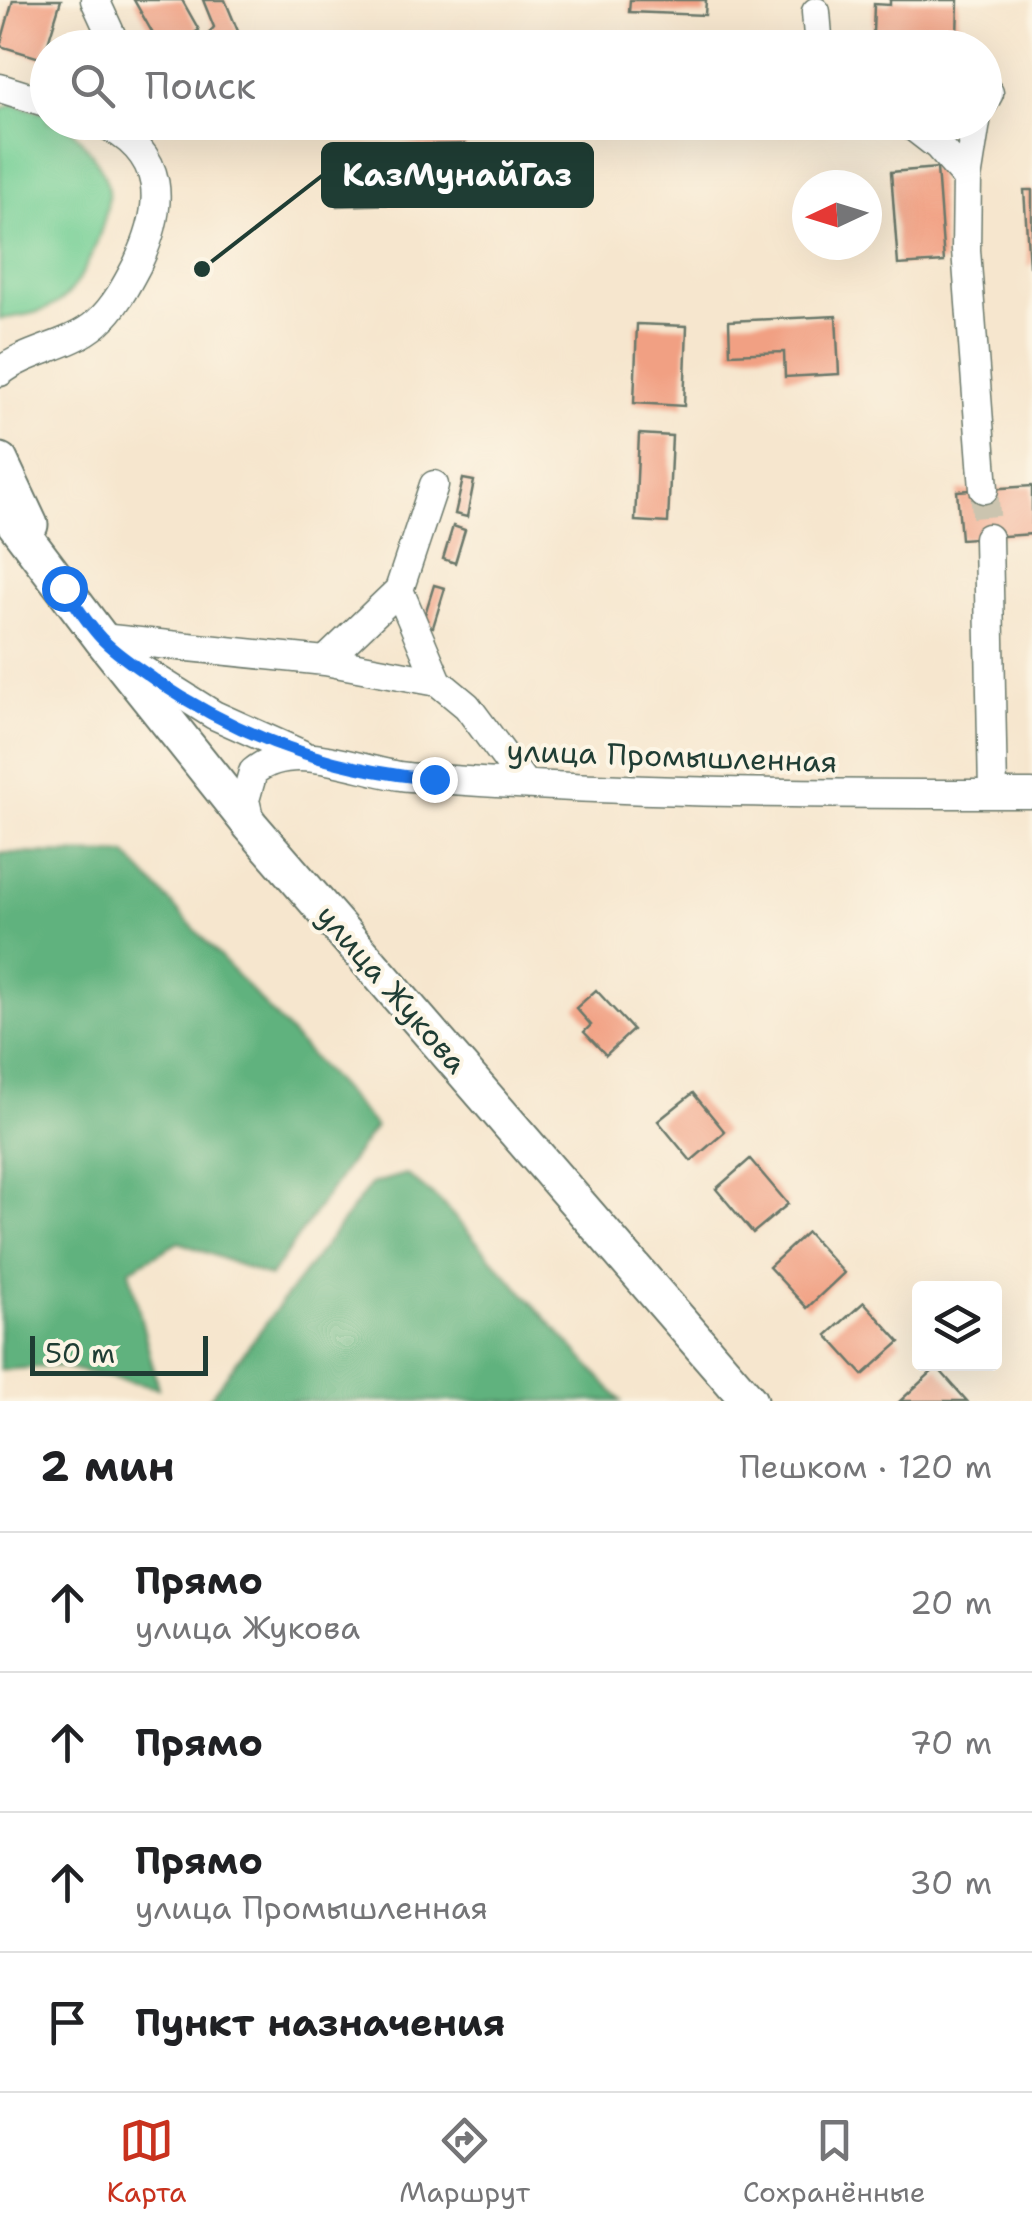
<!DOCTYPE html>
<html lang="ru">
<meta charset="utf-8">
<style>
body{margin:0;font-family:"Shantell Sans",sans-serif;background:#f2f2f2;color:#202124}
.controls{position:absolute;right:30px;bottom:30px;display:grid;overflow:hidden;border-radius:10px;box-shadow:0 10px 40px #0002}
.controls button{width:90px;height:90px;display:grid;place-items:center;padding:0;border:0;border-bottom:2px solid #e0e0e0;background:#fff;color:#202124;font:50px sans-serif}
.compass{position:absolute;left:792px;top:170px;width:90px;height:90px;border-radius:50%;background:#fff;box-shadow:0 10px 40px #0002;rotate:266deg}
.scale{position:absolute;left:30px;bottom:25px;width:178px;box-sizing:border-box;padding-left:10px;border:5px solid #1f3d34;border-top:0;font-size:28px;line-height:35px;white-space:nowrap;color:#1f3d34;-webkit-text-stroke:8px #fcf5e5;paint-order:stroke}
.stop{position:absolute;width:30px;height:30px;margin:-22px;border:8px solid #1a73e8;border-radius:50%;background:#fff}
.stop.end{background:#1a73e8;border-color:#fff;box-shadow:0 2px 10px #0008}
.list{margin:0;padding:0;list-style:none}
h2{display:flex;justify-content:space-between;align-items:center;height:130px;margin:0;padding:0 40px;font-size:42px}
h2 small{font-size:32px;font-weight:400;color:#757577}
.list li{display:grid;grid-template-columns:65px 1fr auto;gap:30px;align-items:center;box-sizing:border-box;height:140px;padding:0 40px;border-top:2px solid #e0e0e0}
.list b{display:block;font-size:38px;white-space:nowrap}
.list p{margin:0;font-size:32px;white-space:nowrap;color:#757577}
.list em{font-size:32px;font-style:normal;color:#757577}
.icon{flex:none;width:55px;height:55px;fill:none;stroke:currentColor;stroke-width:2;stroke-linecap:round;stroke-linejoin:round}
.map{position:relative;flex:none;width:1032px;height:1401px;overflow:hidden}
.search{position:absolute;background:#fff;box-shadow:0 10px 40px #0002;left:30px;right:30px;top:30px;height:110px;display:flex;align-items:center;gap:25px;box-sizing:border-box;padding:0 35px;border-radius:55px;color:#757577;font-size:38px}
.sheet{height:690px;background:#fff}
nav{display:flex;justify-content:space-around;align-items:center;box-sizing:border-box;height:140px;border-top:2px solid #e0e0e0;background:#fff;font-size:28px;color:#757577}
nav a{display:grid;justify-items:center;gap:5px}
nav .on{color:#c8321e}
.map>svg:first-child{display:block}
.green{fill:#75cf95;stroke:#4a8664;stroke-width:2.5}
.forest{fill:#60b27e;stroke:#407859;stroke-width:2.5}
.building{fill:#f1a083}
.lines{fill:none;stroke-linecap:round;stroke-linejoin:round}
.minor-tunnel{stroke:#cbc4af;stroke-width:28;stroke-dasharray:28 14;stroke-linecap:butt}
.minor-casing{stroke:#6a786a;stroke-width:31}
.major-casing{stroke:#6a786a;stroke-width:39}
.minor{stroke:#fff;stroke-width:28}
.major{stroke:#fff;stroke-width:35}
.route{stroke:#1a73e8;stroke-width:12}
.labels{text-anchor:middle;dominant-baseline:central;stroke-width:8;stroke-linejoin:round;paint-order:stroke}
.street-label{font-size:30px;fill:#1f3d34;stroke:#fcf5e5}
.leader{fill:none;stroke:#1f3d34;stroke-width:4}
.callout-dot{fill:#1f3d34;stroke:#fcf5e5;stroke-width:4}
.callout{fill:#1f3d34;stroke:#1f3d34;stroke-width:4}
.callout-label{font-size:32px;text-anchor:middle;font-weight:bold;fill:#fff}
</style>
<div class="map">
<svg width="1032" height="1401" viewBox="0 0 1032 1401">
<rect width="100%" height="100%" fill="#fcf5e5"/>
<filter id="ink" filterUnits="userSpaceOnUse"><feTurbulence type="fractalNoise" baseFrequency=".01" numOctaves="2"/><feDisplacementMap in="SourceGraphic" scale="20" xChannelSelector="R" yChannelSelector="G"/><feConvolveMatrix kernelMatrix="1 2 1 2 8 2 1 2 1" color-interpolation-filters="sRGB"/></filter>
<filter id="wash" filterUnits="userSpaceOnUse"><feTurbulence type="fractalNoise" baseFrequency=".0048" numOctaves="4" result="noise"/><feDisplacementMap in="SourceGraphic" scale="40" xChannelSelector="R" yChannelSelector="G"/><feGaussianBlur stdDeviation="2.25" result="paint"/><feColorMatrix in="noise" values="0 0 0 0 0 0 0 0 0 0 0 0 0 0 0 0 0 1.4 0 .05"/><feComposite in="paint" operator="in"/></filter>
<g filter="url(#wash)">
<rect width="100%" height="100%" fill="#f6e6ce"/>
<path class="green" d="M 13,104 L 47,113 L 48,122 C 67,123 72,129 84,144 C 95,157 107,174 108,192 C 110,219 82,287 59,302 C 42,314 20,316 0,319 L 0,109 Z"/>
<path class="forest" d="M 0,853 L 126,854 L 375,1126 L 270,1277 L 179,1242 L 129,1270 L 158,1388 L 58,1366 L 0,1370 Z
M 406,1174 L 439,1200 L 621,1401 L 207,1401 L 371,1184 Z"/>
<g id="blocks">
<path class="building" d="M 13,0 L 61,0 L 43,59 L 0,46 Z
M 134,0 L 182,0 L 199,30 L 169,48 L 161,48 Z
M 203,0 L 225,0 L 245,48 L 210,48 L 206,37 L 214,27 Z
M 630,0 L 706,0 L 705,15 L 629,12 Z
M 890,0 L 958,0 L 957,38 L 873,34 L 874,4 L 890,5 Z
M 465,144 L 466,202 L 337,206 L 336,147 Z
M 937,168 L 944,262 L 898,265 L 891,172 Z
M 1024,190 L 1032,190 L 1032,266 L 1029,266 Z
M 836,316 L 839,374 L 785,377 L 784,352 L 730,354 L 729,321 Z
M 637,324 L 687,326 L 684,406 L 634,403 Z
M 639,434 L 672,436 L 668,523 L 635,521 Z
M 463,479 L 474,481 L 467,517 L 455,514 Z
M 1032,486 L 1032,534 L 961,539 L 957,491 Z
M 453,526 L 465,530 L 455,563 L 443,559 Z
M 434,585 L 445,588 L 433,627 L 422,624 Z
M 596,990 L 633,1030 L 606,1055 L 584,1032 L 591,1025 L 576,1008 Z
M 693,1093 L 725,1132 L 691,1161 L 658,1121 Z
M 750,1159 L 788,1204 L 753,1233 L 716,1189 Z
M 807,1232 L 844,1273 L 807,1308 L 769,1267 Z
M 864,1302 L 900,1342 L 863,1375 L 827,1335 Z
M 937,1367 L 967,1401 L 900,1401 Z"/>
</g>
</g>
<g filter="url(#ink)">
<use href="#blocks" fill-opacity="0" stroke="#6a786a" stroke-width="2.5"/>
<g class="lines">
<path class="minor-tunnel" d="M 984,489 L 988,538"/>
<g class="minor-casing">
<path id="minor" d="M 95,0 L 117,48
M 816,12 L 819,48
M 0,88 L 48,103
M 984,102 L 989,93
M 907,122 L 938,146 L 967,179 L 966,250 L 984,489
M 967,179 L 976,122
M 0,372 C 29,349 69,347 97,323 C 115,307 126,286 137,265 C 165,206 168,153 100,122
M 988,538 L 993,794
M 399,590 L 434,485
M 101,638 L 325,661 L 438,682 L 467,706 L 525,784
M 128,661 L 214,715 L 301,754
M 325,661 L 399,590 L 438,682
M 251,826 L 245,800 L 253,772 C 292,739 357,770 400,776 C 413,778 426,778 438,779 C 636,794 834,794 1032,794"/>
</g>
<g class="major-casing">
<path id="major" d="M 0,461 L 30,525
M 0,504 L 101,638 L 251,826 L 749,1401"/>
</g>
<use href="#minor" class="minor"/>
<use href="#major" class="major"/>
</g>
</g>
<g class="lines" filter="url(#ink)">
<path class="route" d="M 64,588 C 76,605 87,623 101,638 C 116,654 137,667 155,680 C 240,737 332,771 434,779"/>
</g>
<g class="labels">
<g class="street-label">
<text transform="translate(672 756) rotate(2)">улица Промышленная</text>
<text transform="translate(392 989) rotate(49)">улица Жукова</text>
</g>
</g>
<path class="leader" d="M202 269L323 175"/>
<circle class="callout-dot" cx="202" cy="269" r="10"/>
<rect class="callout" x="323" y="144" width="269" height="62" rx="10"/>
<g class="callout-label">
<text x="457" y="186">КазМунайГаз</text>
</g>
</svg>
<div class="controls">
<button><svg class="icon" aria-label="layers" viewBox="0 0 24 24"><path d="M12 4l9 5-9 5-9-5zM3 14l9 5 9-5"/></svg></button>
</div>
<svg class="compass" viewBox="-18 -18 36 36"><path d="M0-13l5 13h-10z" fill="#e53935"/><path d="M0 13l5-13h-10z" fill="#757577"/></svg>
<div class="scale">50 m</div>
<div class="stop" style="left:64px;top:588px"></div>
<div class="stop end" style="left:434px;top:779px"></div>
<div class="search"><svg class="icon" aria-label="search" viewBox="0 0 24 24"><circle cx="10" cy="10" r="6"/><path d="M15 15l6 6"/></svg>Поиск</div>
</div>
<section class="sheet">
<h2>2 мин<small>Пешком · 120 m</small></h2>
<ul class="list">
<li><svg class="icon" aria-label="ahead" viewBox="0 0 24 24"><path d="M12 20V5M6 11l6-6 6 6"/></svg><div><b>Прямо</b><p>улица Жукова</p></div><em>20 m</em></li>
<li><svg class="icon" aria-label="ahead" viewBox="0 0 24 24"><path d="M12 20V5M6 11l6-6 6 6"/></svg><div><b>Прямо</b></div><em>70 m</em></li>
<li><svg class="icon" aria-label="ahead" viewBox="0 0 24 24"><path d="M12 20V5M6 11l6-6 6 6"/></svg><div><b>Прямо</b><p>улица Промышленная</p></div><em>30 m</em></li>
<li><svg class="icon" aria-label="arrive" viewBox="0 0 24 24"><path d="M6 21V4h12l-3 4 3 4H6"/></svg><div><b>Пункт назначения</b></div></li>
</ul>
</section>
<nav>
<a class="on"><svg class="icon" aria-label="map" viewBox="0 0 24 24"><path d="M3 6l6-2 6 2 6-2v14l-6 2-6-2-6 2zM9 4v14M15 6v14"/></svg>Карта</a>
<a><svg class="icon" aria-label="directions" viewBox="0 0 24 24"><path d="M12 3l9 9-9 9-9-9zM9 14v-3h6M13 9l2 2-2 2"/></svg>Маршрут</a>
<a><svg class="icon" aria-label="saved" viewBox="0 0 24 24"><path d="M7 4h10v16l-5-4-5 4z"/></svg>Сохранённые</a>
</nav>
